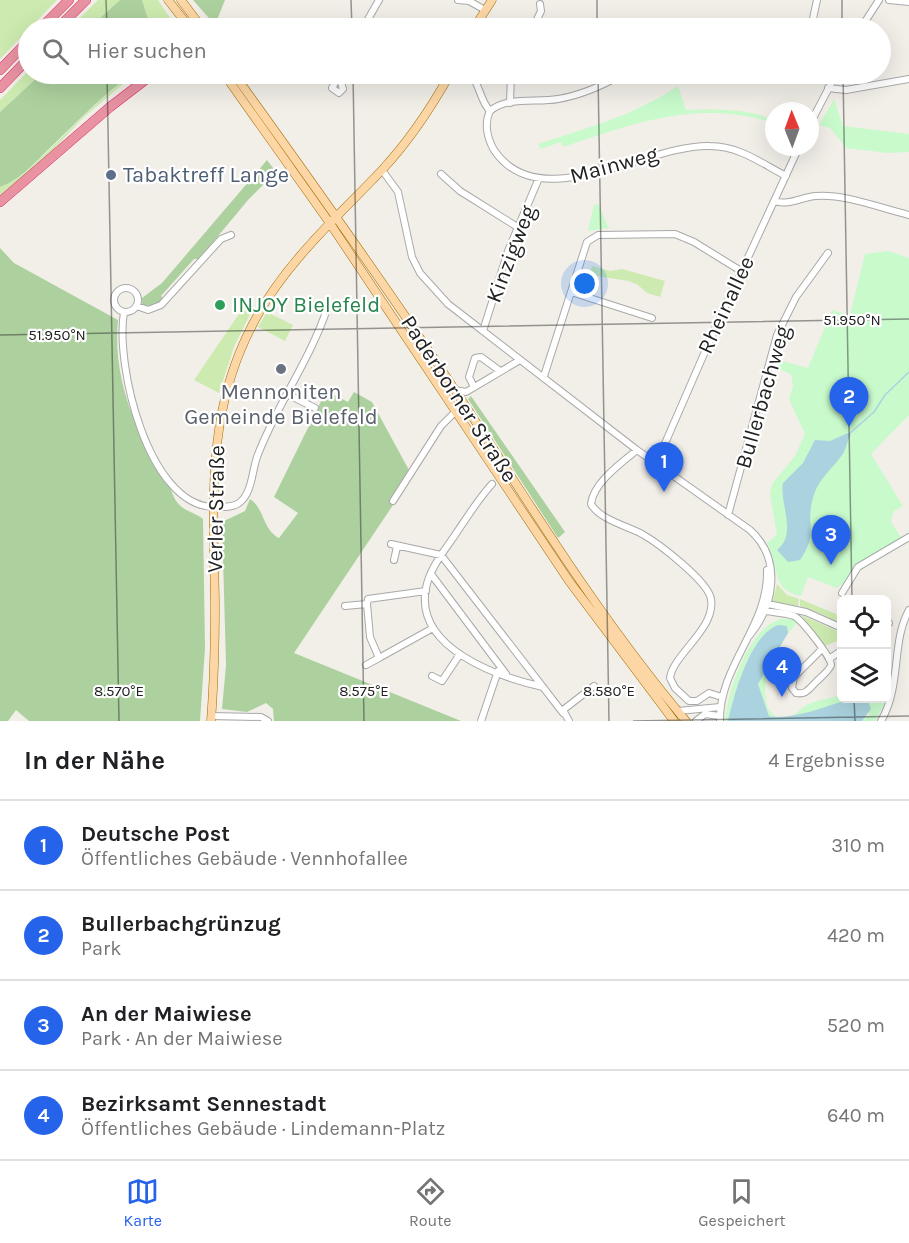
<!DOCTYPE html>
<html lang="de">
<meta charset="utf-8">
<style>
body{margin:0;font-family:Karla,sans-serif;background:#f6f6f6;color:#202124}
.controls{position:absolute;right:18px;bottom:18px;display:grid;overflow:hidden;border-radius:9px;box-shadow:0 6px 24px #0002}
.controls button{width:54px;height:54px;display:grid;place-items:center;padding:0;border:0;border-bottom:2px solid #e0e0e0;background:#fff;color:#202124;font:30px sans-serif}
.compass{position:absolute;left:765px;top:102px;width:54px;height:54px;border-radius:50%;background:#fff;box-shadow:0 6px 24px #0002;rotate:359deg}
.you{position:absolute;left:585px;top:284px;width:21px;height:21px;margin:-15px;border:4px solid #fff;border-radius:50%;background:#1a73e8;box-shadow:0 0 0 9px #1a73e833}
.badge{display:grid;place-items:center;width:39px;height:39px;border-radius:50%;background:#2563eb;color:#fff;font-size:20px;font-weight:700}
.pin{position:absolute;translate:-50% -50px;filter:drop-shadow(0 2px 3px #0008)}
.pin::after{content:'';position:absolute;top:32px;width:21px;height:18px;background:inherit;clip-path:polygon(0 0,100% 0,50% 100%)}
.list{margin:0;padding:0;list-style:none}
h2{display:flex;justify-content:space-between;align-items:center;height:78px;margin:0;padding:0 24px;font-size:26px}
h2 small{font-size:20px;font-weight:400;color:#757577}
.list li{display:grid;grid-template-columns:39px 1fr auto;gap:18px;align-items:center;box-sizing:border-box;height:90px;padding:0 24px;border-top:2px solid #e0e0e0}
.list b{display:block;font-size:22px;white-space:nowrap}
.list p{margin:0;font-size:20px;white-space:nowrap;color:#757577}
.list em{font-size:20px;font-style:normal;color:#757577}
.icon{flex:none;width:33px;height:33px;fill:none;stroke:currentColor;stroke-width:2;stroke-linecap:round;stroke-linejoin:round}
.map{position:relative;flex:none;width:909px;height:721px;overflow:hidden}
.search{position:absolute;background:#fff;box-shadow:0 6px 24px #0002;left:18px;right:18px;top:18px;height:66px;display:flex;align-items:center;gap:15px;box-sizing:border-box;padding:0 21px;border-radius:33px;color:#757577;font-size:22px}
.sheet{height:438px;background:#fff}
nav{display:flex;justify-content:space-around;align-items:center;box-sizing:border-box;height:84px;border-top:2px solid #e0e0e0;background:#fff;font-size:16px;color:#757577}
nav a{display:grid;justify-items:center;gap:3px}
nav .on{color:#2563eb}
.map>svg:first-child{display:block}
.grass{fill:#cdebb0}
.forest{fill:#add19e}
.park{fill:#c8facc}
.water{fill:#aad3df}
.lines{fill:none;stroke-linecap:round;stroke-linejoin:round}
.stream{stroke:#aad3df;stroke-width:1.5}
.minor-casing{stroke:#a9a9a9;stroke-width:8}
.major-casing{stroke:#a06b00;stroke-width:9}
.highway-casing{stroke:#dc2a67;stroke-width:10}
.minor{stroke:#fff;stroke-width:6}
.major{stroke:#fcd6a4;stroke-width:8}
.highway{stroke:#e892a2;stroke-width:9}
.ticks{fill:none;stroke:#222;stroke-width:1.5;stroke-opacity:0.45}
.service-dot{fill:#5c6f8a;stroke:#fff;stroke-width:2}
.leisure-dot{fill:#2e9e5b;stroke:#fff;stroke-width:2}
.worship-dot{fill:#6b7280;stroke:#fff;stroke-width:2}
.labels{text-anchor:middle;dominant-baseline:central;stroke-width:4.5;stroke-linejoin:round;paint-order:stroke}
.street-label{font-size:22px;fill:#222;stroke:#fff}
.service-label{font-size:22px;fill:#4e5e75;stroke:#fff;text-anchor:start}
.leisure-label{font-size:22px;fill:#27864d;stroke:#fff;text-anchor:start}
.worship-label{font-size:22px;fill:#5b616d;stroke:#fff}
.ticks-label{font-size:15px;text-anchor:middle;fill:#222;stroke:#fff;stroke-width:4.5;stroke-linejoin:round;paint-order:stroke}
</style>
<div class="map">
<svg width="909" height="721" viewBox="0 0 909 721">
<rect width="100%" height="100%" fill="#f2efe9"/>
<path class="grass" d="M 0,0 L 57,0 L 0,59 Z
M 98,0 L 120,0 L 89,28 L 70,28 Z
M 142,0 L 158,0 L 177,28 L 151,28 Z
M 28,71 L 28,74 L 41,74 L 0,112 L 0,100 Z
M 132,74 L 135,74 L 84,117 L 53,150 L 0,198 L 0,187 C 20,179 36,162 52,147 C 78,122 103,95 132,74 Z
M 592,266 L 610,271 L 622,269 L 665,281 L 660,297 L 647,293 L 638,285 L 629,281 L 589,275 Z
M 247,302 L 254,306 L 234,347 L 219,393 L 194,380 Z
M 267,312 L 293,325 L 285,341 L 258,327 Z
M 777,584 L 787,595 L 799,599 L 798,606 L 772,603 Z
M 800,599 L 836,614 L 839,625 L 826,616 L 800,606 Z
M 801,615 L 837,631 L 841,634 L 841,639 L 825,646 Z"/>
<path class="forest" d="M 120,0 L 142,0 L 151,28 L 89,28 Z
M 193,0 L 225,0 L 215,25 Z
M 41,74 L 132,74 C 104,94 80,119 55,143 C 38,159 22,179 0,187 L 0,112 Z
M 267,160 L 276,172 L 248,200 L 199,259 L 194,259 L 161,296 L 164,299 L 152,306 L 142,305 L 142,298 L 162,283 Z
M 0,248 L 14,263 L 118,320 C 112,384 139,437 171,490 C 173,494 174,499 177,502 C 184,512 195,512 203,519 L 205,648 L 200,721 L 29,721 L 16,710 L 8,721 L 0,721 Z
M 326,391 L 348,402 L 354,392 L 372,402 L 410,472 L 401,493 L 294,653 L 461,721 L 274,721 L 273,709 L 266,703 L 247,712 L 222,709 L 226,665 L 222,522 L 245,511 L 250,499 C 265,509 262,529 279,538 L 298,513 L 274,497 Z
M 471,396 L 565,532 L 558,538 L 468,399 Z"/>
<path class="park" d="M 678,86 L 686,110 C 705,109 762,108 774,123 C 697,99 636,123 563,147 L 561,142 L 541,149 L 538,144 C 587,128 635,115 678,86 Z
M 834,99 L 843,126 L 909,134 L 909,152 L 888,153 L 846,148 L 830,128 L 819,125 Z
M 598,204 L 609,228 L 588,231 L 594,205 Z
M 888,251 L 909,258 L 909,415 L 871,454 L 903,506 L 893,512 L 891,522 L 902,539 L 855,566 L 845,582 L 837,588 L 808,577 L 801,596 C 771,591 779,565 767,543 L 777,535 L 770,494 L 772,484 L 795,456 L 805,434 L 789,399 L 793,386 L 791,374 L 773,367 L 775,359 L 808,368 L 832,310 L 850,315 L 865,254 Z
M 781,619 L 793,619 L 798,622 C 779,642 759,677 767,705 C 769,712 776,718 784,718 C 796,717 802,706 811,703 C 821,699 831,699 841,694 L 842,698 L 851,699 C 832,707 787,721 769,716 L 758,684 L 788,633 L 773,627 C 747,645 734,692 728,721 L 725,721 C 728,690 748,628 781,619 Z
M 887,691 L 889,696 L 875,721 L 862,721 L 869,715 L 867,699 L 886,698 Z"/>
<path class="water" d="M 848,433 L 851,435 C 847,440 847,446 844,452 C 834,468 818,478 813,498 C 805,524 819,533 800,560 L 788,562 L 777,550 C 798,534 779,503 783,483 L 803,463 L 815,440 L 830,441 Z
M 778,625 L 787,626 L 788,633 L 758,684 L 769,716 C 788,721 829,706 849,699 C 854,698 861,698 867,699 L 871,709 L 862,721 L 728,721 C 734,694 750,635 778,625 Z"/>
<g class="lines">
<path class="stream" d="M 849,434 L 874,412 L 885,395 L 909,372"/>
<g class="minor-casing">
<path id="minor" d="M 458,0 L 469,1 L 485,10
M 889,0 L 909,2
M 363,28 L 379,0
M 533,28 L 541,11 L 540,4
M 730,28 L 756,26 L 779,28
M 811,28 L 817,0
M 861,28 L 879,0
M 470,74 C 480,84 480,101 490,111
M 339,76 L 343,89 L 339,93 L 332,88 L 340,74
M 828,88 L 846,90 L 909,79
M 510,103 L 511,74
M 490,111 C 484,123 487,138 494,150 C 539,218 647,144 710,146 C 739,146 761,163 786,176
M 490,111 C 507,96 537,103 558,99 C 582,95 602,86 623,74
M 810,124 L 836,74
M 382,170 L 398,192 L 412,257 L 420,273 L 448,304 L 637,450 L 750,530 C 782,559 775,605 749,636
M 441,174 L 460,191 L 519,228
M 774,201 C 789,206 801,197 816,196 C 847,194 879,208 909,215
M114 300a12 12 0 1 1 24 0a12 12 0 1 1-24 0Z
M 571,292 L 652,318
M 137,306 L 148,310 L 161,305 L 221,239 L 231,235
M 124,312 C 115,365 148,505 213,507 C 221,507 232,508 239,503 C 252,494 252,471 257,457 C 276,406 310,360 327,309
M 483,331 L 508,251 L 539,178
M 544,376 L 587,242 L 598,235 L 675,234 L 694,242 L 741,271
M 474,387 L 469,377 L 475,358 L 481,357 L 500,371
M 455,390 L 466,392 L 520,360
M 287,394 L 315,408
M 637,450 C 621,463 593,483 591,504 C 599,519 627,526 642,534 C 658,543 708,581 711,599 C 716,629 673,654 670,678 L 675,688 L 689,701 L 697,701 L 709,693 L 722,697
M 656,464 L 714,331 L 799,147
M 492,484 C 479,498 468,516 457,532 C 446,549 430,567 426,588 C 414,648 498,677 543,687
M 393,501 L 441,426 L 456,411
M 728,515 L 777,335 L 796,297 L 828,253
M 391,544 L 441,555 L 563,713
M 394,560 L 397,547
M 431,574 L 506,674
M 842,593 L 858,567 L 909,537
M 367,604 L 368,599 L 426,591
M 768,604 L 806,612 L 842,628
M 345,606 L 367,604 L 370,637 L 379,658 L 433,628
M 761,610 C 772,613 784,612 794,616 C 801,619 832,658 831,665 C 830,670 820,678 816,682 C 809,689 806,695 796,693 L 792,688 L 794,677 L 822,649
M 886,624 L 889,623
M 829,659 L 842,650
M 366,665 L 379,658
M 432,676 L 442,681 L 460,654
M 678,711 L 720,707
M 212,716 L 261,717 L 268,721
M 481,721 L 498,671
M 569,721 L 563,710 L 594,686
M 696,721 L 705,714 L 719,716
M 720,721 C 719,665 769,626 767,570
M 881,721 C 902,685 891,642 909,610"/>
</g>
<g class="major-casing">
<path id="major" d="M 168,0 L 190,28
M 181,0 L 202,28
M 474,28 L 492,0
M 224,74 L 329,222 L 569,581 L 674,721
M 234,74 C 309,178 384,283 455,390 C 529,503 599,618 686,721
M 211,721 C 214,682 215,642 215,603 C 213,487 204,388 275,288 C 306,244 345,209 382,170 C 409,141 431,108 450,74"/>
</g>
<g class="highway-casing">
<path id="highway" d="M 41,28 L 69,0
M 58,28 L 86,0
M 0,70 L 28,41
M 0,88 L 28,59
M 0,202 L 110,107 L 153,74"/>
</g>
<use href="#minor" class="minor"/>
<use href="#major" class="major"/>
<use href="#highway" class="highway"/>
</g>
<path class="ticks" d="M 106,0 L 107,28M 351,0 L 352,28M 597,0 L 597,28M 842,0 L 842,28M 107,74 L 119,721M 353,74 L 364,721M 598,74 L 609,721M 843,74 L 852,600M 0,335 L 909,319M 854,698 L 855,721M 633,721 L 909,716"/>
<circle class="service-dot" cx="111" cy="175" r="6"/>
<circle class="leisure-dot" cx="220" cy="305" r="6"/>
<circle class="worship-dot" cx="281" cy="369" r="6"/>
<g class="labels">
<g class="street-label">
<text transform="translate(614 165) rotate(-15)">Mainweg</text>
<text transform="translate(511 254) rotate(-69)">Kinzigweg</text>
<text transform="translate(726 305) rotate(-65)">Rheinallee</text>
<text transform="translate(763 397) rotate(-74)">Bullerbachweg</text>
<text transform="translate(459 399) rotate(57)">Paderborner Straße</text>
<text transform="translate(216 509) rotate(-89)">Verler Straße</text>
</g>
<g class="service-label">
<text x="123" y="175">Tabaktreff Lange</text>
</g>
<g class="leisure-label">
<text x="232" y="305">INJOY Bielefeld</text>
</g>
<g class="worship-label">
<text x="281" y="392">Mennoniten<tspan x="281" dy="25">Gemeinde Bielefeld</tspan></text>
</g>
</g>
<g class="ticks-label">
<text x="852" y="325">51.950°N</text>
<text x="57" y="340">51.950°N</text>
<text x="119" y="696">8.570°E</text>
<text x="364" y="696">8.575°E</text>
<text x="609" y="696">8.580°E</text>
</g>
</svg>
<div class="controls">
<button><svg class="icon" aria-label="locate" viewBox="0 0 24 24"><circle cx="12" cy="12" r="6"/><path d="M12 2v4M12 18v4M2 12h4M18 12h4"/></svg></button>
<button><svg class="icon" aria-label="layers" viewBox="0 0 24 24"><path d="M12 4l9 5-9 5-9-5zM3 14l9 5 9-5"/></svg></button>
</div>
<svg class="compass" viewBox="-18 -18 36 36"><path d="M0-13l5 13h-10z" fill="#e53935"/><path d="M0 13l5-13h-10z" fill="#757577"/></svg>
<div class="you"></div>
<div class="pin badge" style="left:664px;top:492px">1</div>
<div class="pin badge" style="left:849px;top:427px">2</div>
<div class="pin badge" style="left:831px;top:565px">3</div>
<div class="pin badge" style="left:782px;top:697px">4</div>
<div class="search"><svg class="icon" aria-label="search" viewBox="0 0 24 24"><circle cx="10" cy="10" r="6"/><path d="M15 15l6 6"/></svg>Hier suchen</div>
</div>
<section class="sheet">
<h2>In der Nähe<small>4 Ergebnisse</small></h2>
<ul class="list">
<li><span class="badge">1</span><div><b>Deutsche Post</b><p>Öffentliches Gebäude · Vennhofallee</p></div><em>310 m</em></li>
<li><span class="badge">2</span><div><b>Bullerbachgrünzug</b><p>Park</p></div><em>420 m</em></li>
<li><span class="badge">3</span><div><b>An der Maiwiese</b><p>Park · An der Maiwiese</p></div><em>520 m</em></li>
<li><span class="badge">4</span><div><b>Bezirksamt Sennestadt</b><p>Öffentliches Gebäude · Lindemann-Platz</p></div><em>640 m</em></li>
</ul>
</section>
<nav>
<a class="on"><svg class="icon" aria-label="map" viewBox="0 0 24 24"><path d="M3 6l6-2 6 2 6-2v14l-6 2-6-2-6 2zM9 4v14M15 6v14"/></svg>Karte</a>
<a><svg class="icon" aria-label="directions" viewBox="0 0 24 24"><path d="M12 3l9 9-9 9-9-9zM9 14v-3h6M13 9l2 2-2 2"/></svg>Route</a>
<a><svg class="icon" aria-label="saved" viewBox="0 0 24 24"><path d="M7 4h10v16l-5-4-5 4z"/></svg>Gespeichert</a>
</nav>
